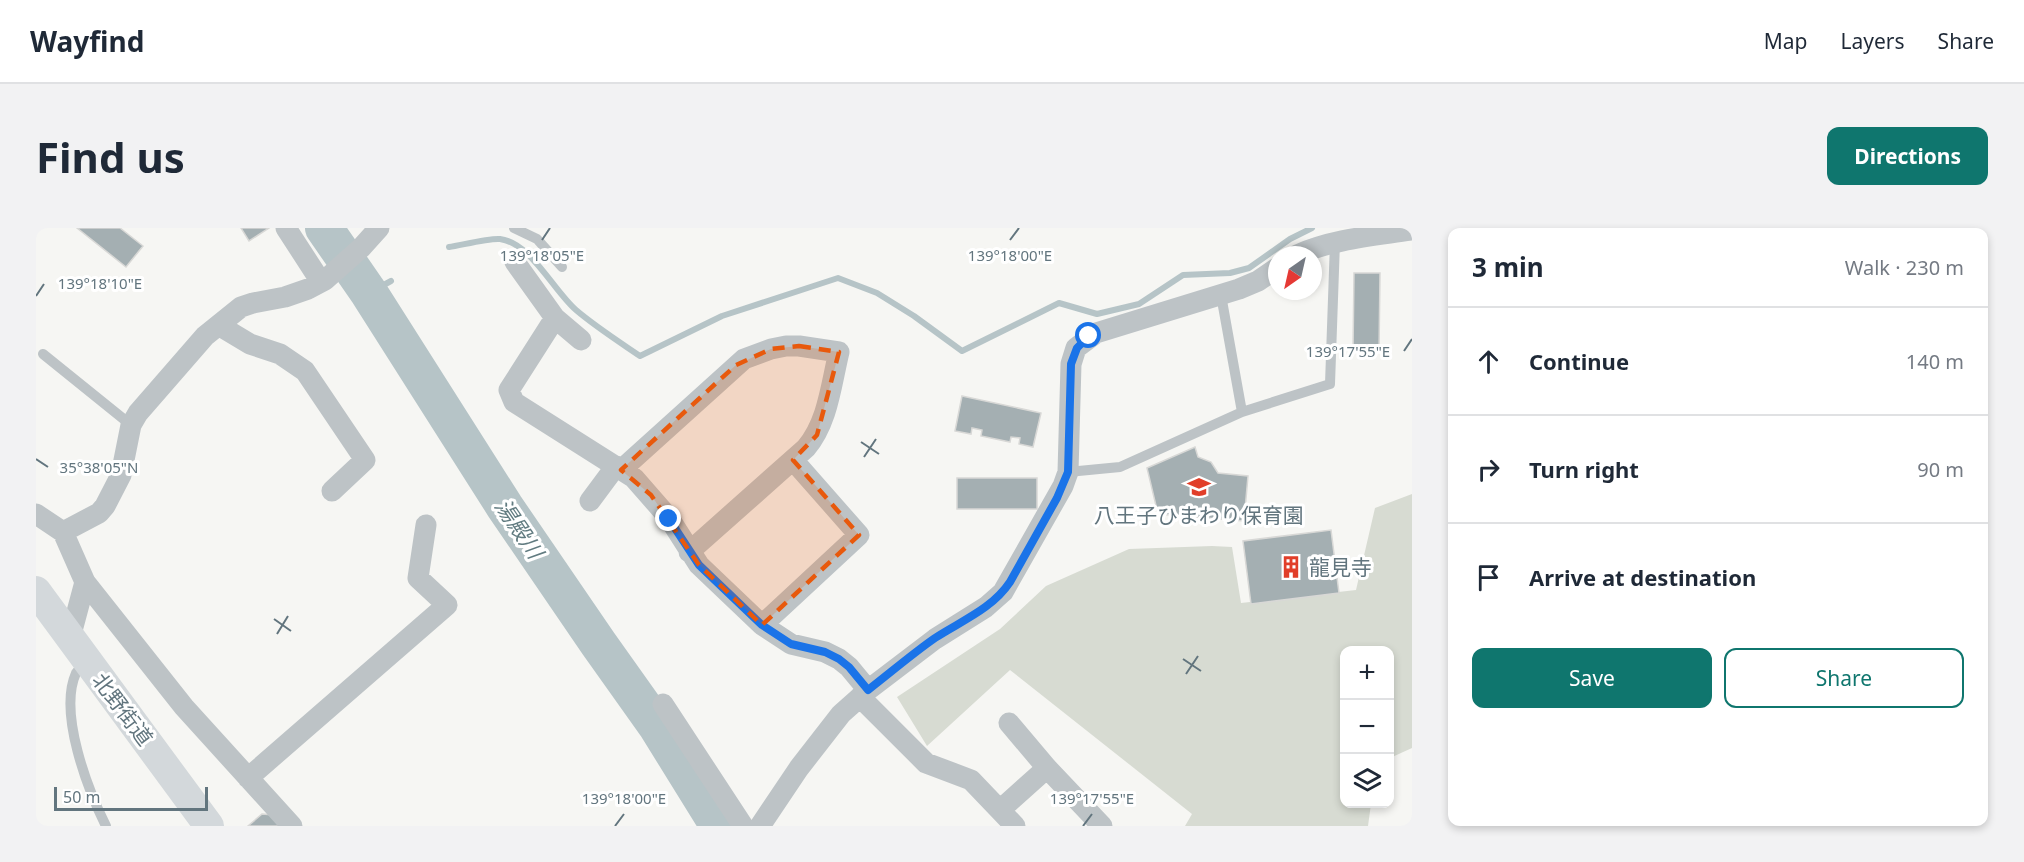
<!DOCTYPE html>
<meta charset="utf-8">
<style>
body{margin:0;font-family:"Noto Sans","Noto Sans JP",sans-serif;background:#f2f2f3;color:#1f2937}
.controls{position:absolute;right:18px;bottom:18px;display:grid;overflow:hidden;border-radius:12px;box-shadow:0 3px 9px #0003}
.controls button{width:54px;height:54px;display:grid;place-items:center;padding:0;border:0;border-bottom:2px solid #e0e1e3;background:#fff;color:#1f2937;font:30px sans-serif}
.compass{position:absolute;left:1232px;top:18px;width:54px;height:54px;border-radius:50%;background:#fff;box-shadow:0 3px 9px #0003;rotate:214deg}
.scale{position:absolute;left:18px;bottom:15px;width:154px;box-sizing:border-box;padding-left:6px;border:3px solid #62757e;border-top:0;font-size:16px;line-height:21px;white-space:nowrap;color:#62757e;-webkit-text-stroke:4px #fff;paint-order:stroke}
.stop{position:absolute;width:18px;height:18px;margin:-14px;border:4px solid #1a73e8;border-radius:50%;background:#fff}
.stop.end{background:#1a73e8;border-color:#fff;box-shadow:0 2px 6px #0008}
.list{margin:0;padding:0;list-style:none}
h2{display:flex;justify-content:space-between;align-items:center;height:78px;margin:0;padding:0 24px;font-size:26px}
h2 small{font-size:20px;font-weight:400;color:#747a83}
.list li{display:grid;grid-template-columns:39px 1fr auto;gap:18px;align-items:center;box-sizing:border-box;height:108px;padding:0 24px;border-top:2px solid #e0e1e3}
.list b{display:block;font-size:22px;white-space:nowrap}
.list em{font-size:20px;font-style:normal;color:#747a83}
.actions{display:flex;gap:12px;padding:18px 24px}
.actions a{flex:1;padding:14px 0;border:2px solid #0f766e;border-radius:12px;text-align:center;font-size:21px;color:#0f766e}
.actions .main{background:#0f766e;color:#fff}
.icon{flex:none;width:33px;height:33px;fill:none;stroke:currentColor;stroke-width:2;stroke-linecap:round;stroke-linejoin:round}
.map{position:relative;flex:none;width:1376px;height:598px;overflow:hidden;border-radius:12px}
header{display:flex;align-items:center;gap:36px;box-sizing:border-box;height:84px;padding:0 30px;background:#fff;border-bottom:2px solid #e0e1e3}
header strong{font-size:28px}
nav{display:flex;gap:33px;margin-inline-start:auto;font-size:21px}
.intro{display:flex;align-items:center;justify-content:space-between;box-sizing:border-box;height:144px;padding:0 36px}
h1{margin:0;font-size:42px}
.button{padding:15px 27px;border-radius:12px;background:#0f766e;color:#fff;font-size:21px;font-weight:700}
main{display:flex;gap:36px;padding:0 36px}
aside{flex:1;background:#fff;border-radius:12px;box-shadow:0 3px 9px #0003}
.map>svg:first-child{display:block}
.green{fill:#d7dbd2}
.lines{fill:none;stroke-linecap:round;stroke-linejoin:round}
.stream{stroke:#b6c4c7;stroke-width:6}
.river{stroke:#b6c4c7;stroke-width:38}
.building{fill:#a4afb2;stroke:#d8d8d6;stroke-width:1.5}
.lane{stroke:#bdc3c6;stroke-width:10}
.street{stroke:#bdc3c6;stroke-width:21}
.secondary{stroke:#d3d8db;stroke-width:30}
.route{stroke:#1a73e8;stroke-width:8}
.marked{fill:#e8590c;fill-opacity:0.2;stroke:#e8590c;stroke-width:4.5;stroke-dasharray:12 8;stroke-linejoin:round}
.ticks{fill:none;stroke:#62757e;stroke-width:2}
.labels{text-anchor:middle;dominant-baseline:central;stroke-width:6;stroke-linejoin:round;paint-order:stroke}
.poi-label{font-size:21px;fill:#62757e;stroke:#fff}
.street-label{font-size:21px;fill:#62757e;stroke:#fff}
.water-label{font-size:22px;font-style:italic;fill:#617b80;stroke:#fff}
.ticks-label{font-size:15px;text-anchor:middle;fill:#62757e;stroke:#fff;stroke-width:6;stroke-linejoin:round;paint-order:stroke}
</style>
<header>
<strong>Wayfind</strong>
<nav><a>Map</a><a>Layers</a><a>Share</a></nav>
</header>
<div class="intro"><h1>Find us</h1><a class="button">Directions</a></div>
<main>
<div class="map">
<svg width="1376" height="598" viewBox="0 0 1376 598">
<rect width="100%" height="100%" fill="#f6f6f3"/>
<path class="green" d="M 1376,266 L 1376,520 L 1354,530 L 1354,422 L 1308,422 L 1308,576 L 1335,576 L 1332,598 L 1149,598 L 1156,586 L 974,442 L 891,518 L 861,469 L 964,401 L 1010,358 L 1093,321 L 1176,318 L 1196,319 L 1205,375 L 1320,362 L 1339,280 Z"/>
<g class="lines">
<path class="stream" d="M 413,19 C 426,17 453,10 464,11 C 495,15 517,62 540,82 C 560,99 582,113 604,128 L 686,88 L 802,50 L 841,65 L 878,88 L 926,123 L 1023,75 L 1061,86 L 1103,76 L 1147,47 L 1194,45 L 1213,40 L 1254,11 L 1276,0
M 333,65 L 355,53"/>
<path class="river" d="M 288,0 L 333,65 L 469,279 L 562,415 L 621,498 L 683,598"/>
</g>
<path class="building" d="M 41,0 L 84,0 L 107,18 L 90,39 Z
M 205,0 L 233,0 L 213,13 Z
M 1318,45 L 1344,45 L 1343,124 L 1317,123 Z
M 926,168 L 1005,185 L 997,219 L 983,216 L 984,210 L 975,209 L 974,214 L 945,208 L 946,202 L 936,200 L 935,206 L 919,203 Z
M 1159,219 L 1162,229 L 1175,234 L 1182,245 L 1212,248 L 1208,293 L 1122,286 L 1111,240 Z
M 921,250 L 1001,250 L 1001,281 L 921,281 Z
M 1295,302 L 1303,365 L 1215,376 L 1207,313 Z
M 226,586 L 238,587 L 246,598 L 212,598 Z"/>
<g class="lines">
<path class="lane" d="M 478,0 L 501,11 L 526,39
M 1185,67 L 1206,184
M 7,126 L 95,197
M 1032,244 L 1084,239 L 1206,184 L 1294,156 L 1299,14
M 50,435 C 46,438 42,442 40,445 C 22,485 52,562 70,598"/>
<path class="street" d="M 250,0 L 285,54
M 1261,27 C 1297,11 1337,8 1376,2
M 479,34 L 519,90 L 545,112
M 519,90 L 473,162 L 478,174 L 598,250 L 633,290 L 663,337 L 726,397 L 823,307 L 757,232
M 184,98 L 214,116 L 244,126 L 269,143 L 329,232 L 296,263
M 585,242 L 708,131 L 735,121 L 750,118 L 763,118 L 803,124 C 795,157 792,194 770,220 L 653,324
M 554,273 L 580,238
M 0,286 L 27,304 L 63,285 L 69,278 L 85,247 L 95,197 L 102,185 L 169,108 L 205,79 L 217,75 L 249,69 L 272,61 L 289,52 L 325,20 L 343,0
M 27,304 L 49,354 L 148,479 L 256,598
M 726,397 L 755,416 L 789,424 L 803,431 L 813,439 L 832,462
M 34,410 L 49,354
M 824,469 L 890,535 L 935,552 L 979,598
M 627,476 L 707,598
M 973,495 L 1011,540 L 1066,598
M 212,550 L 411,377 L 382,350 L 390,297
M 964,582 L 1011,540
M 724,598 L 763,540 L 805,486 L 832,462 L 899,411 L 950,379 L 967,364 L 1027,258 L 1032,244 L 1035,136 L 1040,120 L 1060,105 L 1203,61 L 1222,53 L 1241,40"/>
<path class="secondary" d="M 0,363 L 173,598"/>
</g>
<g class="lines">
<path class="route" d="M 633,291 L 663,337 L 726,397 L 755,416 L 789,424 L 803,431 L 813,439 L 832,462 C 854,445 876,426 899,410 C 925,393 956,381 974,354 L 1021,270 L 1032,244 L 1035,136 L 1041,120 L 1053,108"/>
</g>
<path class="marked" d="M 763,118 L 803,124 L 781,207 L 757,232 L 823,307 L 726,397 L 663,337 L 615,267 L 585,242 L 700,137 L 735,121 Z"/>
<path class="ticks" d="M 506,12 L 514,0M 974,12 L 983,0M 0,68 L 8,56M 1368,123 L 1376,111M 825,214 L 843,226M 828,229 L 840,211M 0,231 L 12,239M 238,391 L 255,403M 241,406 L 252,388M 1147,431 L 1165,443M 1150,446 L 1162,428M 579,598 L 588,586M 1047,598 L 1056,586"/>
<defs>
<g id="school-bare" transform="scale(1.8)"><path d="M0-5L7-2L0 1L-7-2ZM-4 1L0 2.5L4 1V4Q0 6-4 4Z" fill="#e13e29" stroke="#fff" stroke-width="2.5" paint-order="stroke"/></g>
<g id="building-bare" transform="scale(1.8)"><path d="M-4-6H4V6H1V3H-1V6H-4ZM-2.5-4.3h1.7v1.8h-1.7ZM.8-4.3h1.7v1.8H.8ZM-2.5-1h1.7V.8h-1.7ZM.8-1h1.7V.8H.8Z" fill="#e13e29" stroke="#fff" stroke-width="2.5" paint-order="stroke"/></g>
</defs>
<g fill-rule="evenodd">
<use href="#school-bare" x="1163" y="259"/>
<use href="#building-bare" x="1255" y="339"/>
</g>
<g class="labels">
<g class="poi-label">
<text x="1163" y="287">八王子ひまわり保育園</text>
<text x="1273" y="339" text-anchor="start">龍見寺</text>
</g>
<g class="street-label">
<text transform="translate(87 481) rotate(53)">北野街道</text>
</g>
<g class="water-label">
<text transform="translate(484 300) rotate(56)">湯殿川</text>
</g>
</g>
<g class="ticks-label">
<text x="506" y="33">139°18'05"E</text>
<text x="974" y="33">139°18'00"E</text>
<text x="64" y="61">139°18'10"E</text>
<text x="1312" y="129">139°17'55"E</text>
<text x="63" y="245">35°38'05"N</text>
<text x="588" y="576">139°18'00"E</text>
<text x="1056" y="576">139°17'55"E</text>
</g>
</svg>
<div class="controls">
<button>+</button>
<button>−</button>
<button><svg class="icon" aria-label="layers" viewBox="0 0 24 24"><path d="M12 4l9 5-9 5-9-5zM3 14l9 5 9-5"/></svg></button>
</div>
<svg class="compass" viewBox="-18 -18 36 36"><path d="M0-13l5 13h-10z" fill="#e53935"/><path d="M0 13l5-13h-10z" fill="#747a83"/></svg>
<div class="scale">50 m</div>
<div class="stop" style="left:1053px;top:108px"></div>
<div class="stop end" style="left:633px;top:291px"></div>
</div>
<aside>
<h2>3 min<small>Walk · 230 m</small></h2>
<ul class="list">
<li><svg class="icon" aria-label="ahead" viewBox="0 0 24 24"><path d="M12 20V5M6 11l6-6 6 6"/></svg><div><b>Continue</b></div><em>140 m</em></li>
<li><svg class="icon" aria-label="right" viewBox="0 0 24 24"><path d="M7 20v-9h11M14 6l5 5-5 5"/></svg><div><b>Turn right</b></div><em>90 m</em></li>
<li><svg class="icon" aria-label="arrive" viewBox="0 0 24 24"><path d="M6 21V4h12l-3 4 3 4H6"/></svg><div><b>Arrive at destination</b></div></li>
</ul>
<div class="actions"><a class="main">Save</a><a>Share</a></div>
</aside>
</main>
